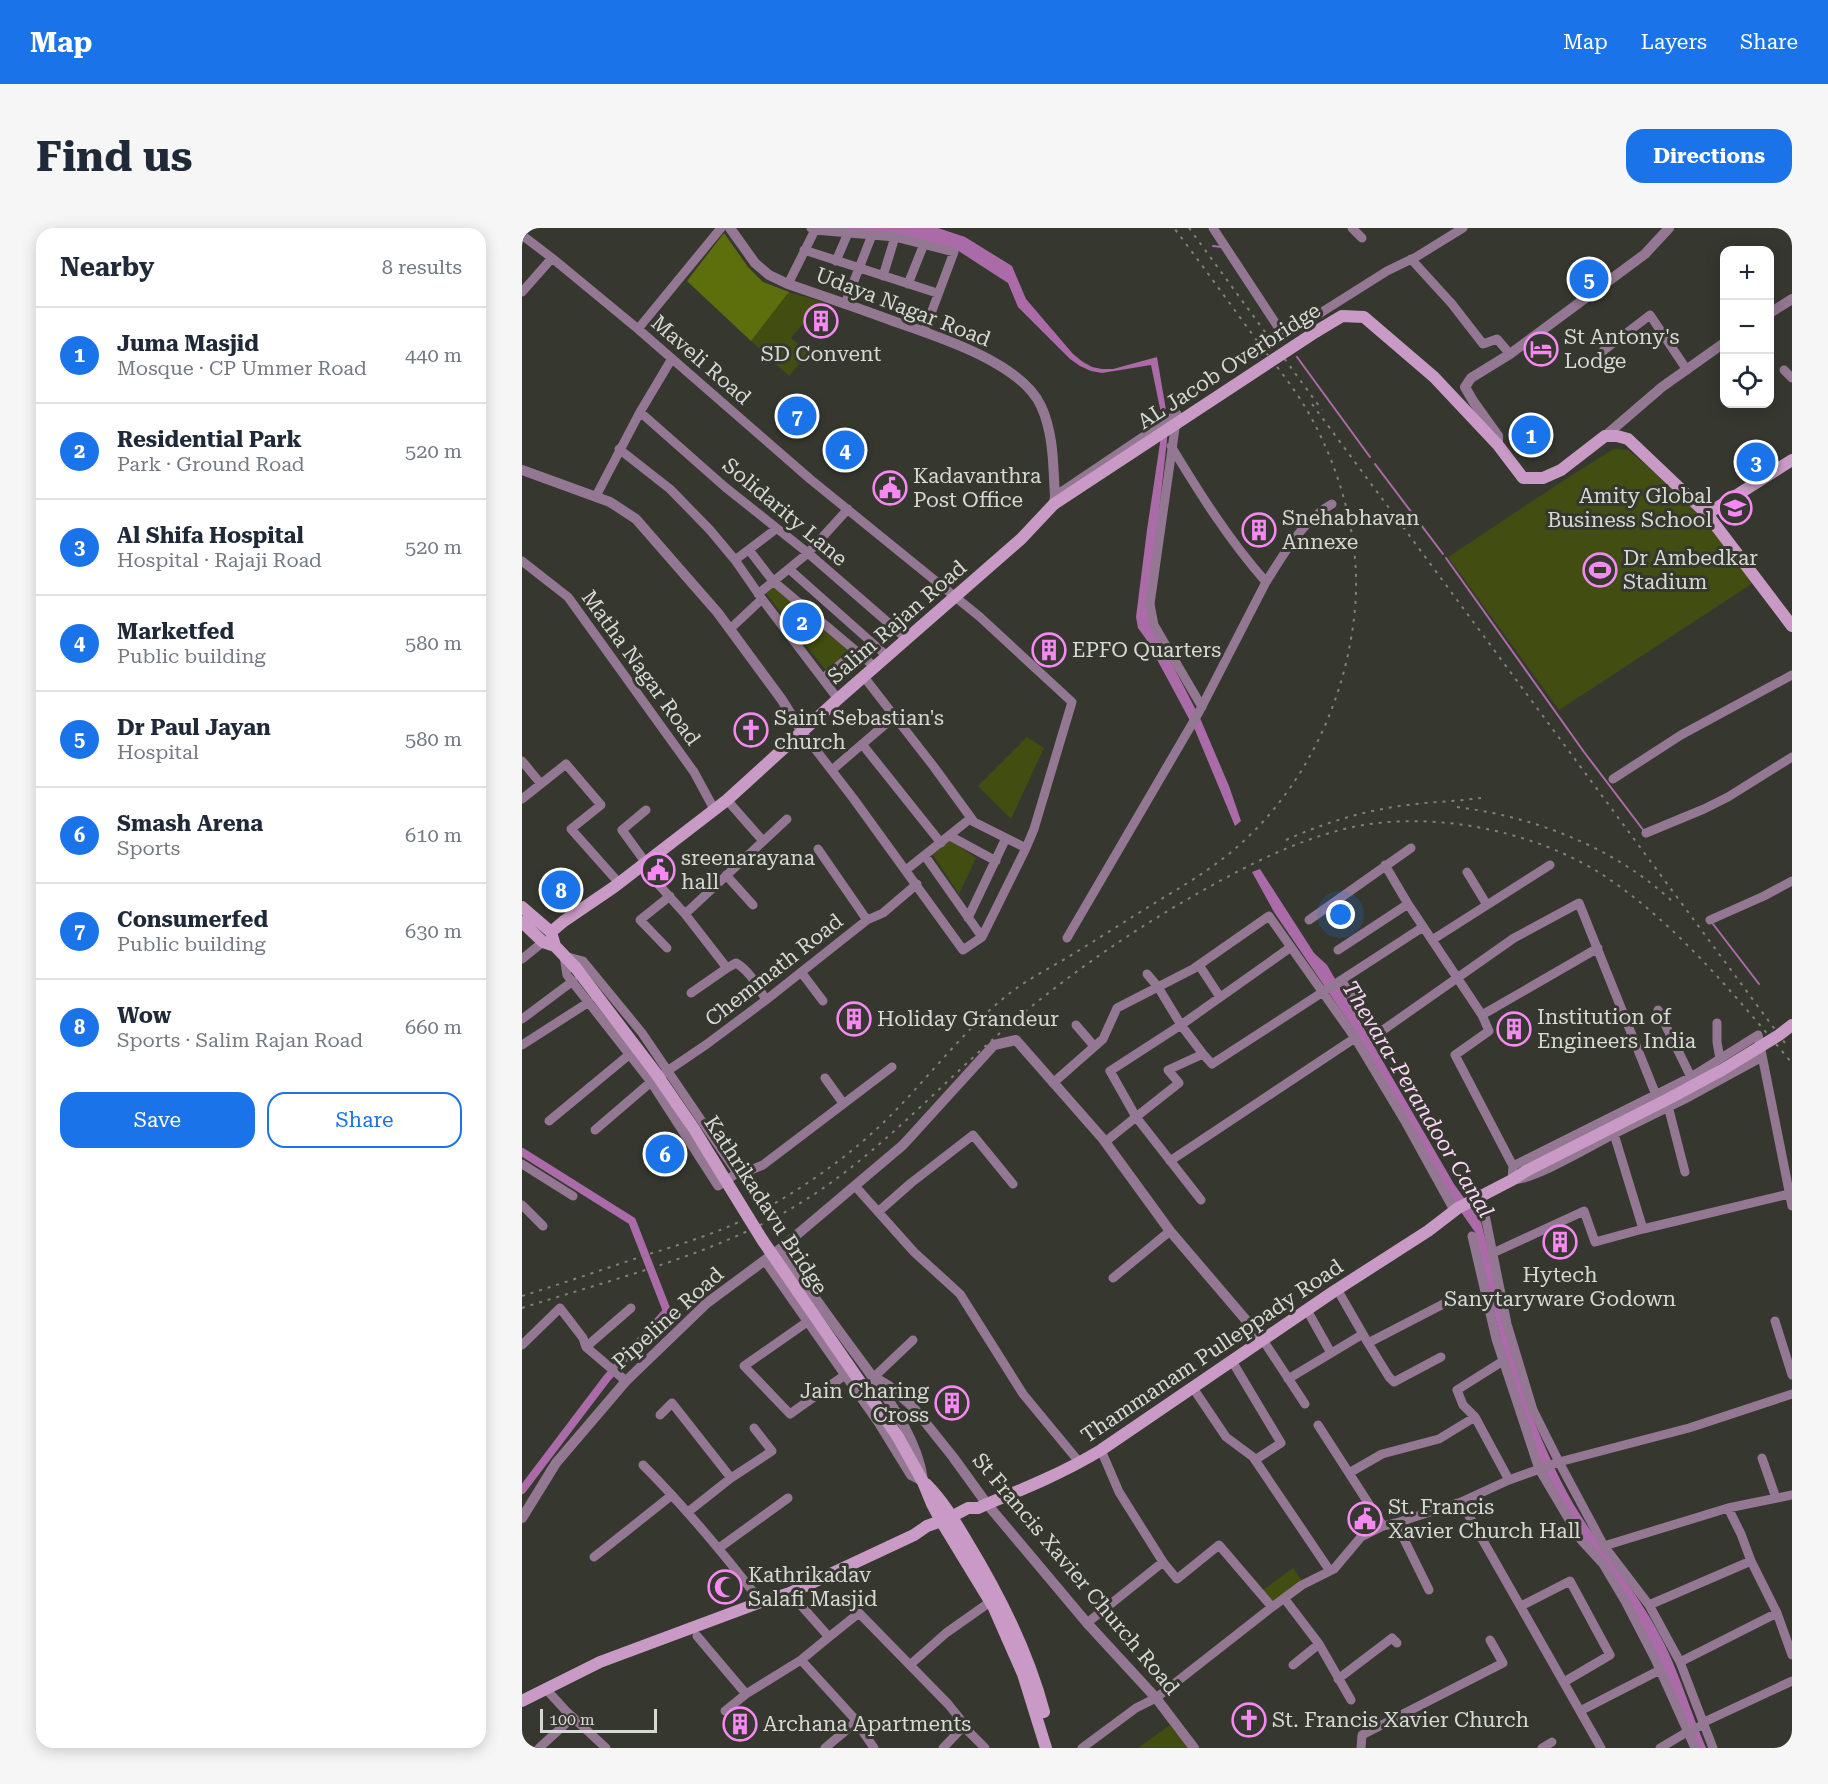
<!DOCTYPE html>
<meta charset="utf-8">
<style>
body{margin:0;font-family:"Roboto Serif",serif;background:#f6f6f7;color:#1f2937}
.controls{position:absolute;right:18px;top:18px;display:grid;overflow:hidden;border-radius:12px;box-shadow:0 3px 15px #0003}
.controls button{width:54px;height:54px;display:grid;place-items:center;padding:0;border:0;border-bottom:2px solid #e0e1e3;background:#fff;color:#1f2937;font:30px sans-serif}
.scale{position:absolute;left:18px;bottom:15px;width:117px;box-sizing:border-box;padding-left:6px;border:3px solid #d7d9d4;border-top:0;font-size:16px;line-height:21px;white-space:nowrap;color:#d7d9d4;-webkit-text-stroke:4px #363830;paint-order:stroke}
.you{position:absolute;left:819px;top:687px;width:21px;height:21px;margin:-15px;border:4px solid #fff;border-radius:50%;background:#1a73e8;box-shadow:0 0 0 9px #1a73e833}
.badge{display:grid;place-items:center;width:39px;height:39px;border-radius:50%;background:#1a73e8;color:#fff;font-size:20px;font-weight:700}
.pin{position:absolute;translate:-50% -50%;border:3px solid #fff;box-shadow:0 2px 6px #0006}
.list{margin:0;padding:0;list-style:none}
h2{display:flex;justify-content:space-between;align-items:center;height:78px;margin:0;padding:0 24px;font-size:26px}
h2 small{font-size:20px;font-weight:400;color:#747a83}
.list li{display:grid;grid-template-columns:39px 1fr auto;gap:18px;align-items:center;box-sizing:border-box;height:96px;padding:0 24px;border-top:2px solid #e0e1e3}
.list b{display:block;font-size:22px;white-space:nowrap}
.list p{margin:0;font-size:20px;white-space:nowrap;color:#747a83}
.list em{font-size:20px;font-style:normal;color:#747a83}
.actions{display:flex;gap:12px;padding:18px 24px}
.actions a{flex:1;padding:14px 0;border:2px solid #1a73e8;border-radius:18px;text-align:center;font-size:21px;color:#1a73e8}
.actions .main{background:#1a73e8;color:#fff}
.icon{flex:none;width:33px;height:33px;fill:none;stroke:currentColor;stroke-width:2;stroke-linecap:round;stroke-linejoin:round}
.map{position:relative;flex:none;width:1270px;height:1520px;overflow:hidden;border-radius:18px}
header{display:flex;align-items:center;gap:36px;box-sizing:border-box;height:84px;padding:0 30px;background:#1a73e8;color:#fff}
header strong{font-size:28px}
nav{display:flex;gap:33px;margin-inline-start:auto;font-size:21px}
.intro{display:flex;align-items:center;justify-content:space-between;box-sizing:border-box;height:144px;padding:0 36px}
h1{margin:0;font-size:42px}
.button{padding:15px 27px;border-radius:18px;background:#1a73e8;color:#fff;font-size:21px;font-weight:700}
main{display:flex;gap:36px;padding:0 36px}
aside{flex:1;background:#fff;border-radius:18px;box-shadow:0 3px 15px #0003}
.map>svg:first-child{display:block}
.green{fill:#414d11}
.forest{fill:#5d6f0d}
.water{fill:#ab6ba8}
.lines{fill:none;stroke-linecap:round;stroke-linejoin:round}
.stream{stroke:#ab6ba8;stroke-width:2}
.canal{stroke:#ab6ba8;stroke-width:8}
.minor{stroke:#947792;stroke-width:9}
.tertiary{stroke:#947792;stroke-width:10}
.secondary{stroke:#c89ac5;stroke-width:12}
.rail{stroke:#7f817a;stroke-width:2;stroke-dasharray:3 6;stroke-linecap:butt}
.secondary-bridge{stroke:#c89ac5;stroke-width:12}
.labels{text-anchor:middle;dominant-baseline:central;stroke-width:6;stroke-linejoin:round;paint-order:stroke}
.street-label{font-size:21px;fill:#d7d9d4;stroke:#363830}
.poi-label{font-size:21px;fill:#d7d9d4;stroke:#363830;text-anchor:start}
.water-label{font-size:22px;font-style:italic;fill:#f9d5f6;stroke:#363830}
</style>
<header>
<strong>Map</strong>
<nav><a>Map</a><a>Layers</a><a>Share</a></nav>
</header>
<div class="intro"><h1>Find us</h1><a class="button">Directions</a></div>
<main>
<aside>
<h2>Nearby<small>8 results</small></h2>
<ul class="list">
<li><span class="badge">1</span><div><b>Juma Masjid</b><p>Mosque · CP Ummer Road</p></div><em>440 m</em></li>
<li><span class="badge">2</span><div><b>Residential Park</b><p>Park · Ground Road</p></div><em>520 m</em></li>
<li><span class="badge">3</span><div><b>Al Shifa Hospital</b><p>Hospital · Rajaji Road</p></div><em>520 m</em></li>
<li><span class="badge">4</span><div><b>Marketfed</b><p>Public building</p></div><em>580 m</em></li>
<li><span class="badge">5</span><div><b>Dr Paul Jayan</b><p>Hospital</p></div><em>580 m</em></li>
<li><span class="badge">6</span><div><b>Smash Arena</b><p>Sports</p></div><em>610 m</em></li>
<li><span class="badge">7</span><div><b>Consumerfed</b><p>Public building</p></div><em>630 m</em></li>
<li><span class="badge">8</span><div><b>Wow</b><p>Sports · Salim Rajan Road</p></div><em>660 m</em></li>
</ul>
<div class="actions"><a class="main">Save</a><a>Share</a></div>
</aside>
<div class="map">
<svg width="1270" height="1520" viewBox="0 0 1270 1520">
<rect width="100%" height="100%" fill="#363830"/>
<path class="green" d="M 267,64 L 300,74 L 269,110 L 287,124 L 267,148 L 229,113 Z
M 1092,221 L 1106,222 L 1157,265 L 1180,288 L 1231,355 L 1037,482 L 926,329 C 982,293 1035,255 1092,221 Z
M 251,358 L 328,424 L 305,444 L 243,364 Z
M 505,509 L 522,520 L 489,591 L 456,558 Z
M 428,612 L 454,630 L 437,666 L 411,627 Z
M 771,1340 L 781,1354 L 751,1375 L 741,1362 Z
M 648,1497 L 666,1520 L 616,1520 Z"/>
<path class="forest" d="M 202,5 L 226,39 L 241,54 L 267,64 L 229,113 L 165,53 Z"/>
<path class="water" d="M 291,0 L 416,0 L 443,9 L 490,38 L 504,71 L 551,126 L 561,134 L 570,139 L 580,141 L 591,141 L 635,129 L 645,188 L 645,212 L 635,302 L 630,397 L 678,490 L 707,558 L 719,593 L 713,598 L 673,502 L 624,411 L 616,400 L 614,389 L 625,302 L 638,215 L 640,190 L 629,137 L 580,145 L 569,143 L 558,138 L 548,131 L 496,79 L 486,55 L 435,22 Z
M 738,641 L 792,725 L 805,737 L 932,956 L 959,994 L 1009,1186 C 1022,1217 1035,1248 1052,1277 C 1078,1320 1111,1358 1135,1402 C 1156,1439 1167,1481 1184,1520 L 1175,1520 L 1141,1442 L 1061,1309 L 1019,1236 L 984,1135 L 953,1004 L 932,974 L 835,806 L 752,684 L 730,644 Z"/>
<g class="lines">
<path class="stream" d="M 691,18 L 700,19
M 775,129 L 848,229
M 853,236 L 921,326
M 924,330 L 1062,524 L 1122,603
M 1191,696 L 1237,756"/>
<path class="canal" d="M 0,924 L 110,993 L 145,1083 L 85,1150 L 0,1262"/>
<path class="minor" d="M 289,0 L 293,2 L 373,9 L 432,24 L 402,104
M 691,0 L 762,108 L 865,43 L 894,29 L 941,0
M 830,0 L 840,10
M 0,7 L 30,30 L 116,101 L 288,251 L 458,389 L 550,474 L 512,601 L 504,620 L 460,709 L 441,722 L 331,570 L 280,504
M 282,22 L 415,65
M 889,31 L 930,76 L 961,116 L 975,111 L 988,126
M 314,33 L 326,5
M 361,48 L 373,9
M 266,56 L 293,2
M 386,56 L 402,16
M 0,64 L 30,30
M 323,76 L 350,7
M 116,101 L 199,0
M 1081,123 L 1128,87 L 1165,142
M 1262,142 L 1270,150
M 118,184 L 203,259 L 286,325 L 385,411
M 97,221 L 148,261 L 188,302 L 213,332 L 240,371 L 316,471
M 74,268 L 118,184 L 149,132
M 533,268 L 655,186 L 628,376 L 632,397 L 680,479
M 227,322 L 251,353 L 353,439
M 213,332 L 254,301
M 0,333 L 46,369 L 172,544 L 192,581
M 267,341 L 365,428
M 744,354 C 762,326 780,293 810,276
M 236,366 L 286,325 L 326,281
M 208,401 L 240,371
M 342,449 L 412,539 L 452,594 L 504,620
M 301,450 L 335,423
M 340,516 L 419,615
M 0,533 L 19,556
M 310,542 L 373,488
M 1091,551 L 1159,507 L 1270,447
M 0,571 L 44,536 L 79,577 L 49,601 L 97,655
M 205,572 L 241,613
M 124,582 L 100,602 L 124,635
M 1124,605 L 1182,581 L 1206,569 L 1270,529
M 428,608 L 474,633
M 296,621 L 345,692
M 403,628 L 460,709
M 863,637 L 886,676 L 960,787 L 967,803 L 933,827 L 991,938
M 120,638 L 163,686 L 205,740
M 384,642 L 449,590
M 945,644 L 965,677
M 204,647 L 231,677
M 163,686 L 265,591
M 446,690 L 484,610
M 787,692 L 889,620
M 1188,692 L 1242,668 L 1270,653
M 545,710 L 677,484 L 744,354 C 707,312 678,266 649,218
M 910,712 L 1028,637
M 145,720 L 118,692 L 148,668
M 816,722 L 886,676
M 0,731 L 21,714
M 677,737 L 698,769
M 279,744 L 301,773
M 625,746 L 636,759 L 659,797 L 681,826
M 819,752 L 854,807 L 992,710 L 1057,675 L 1134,867
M 169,765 L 205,740 L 214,735 C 228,743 236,759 244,772
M 1136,782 L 1169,849
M 960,787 L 1076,720
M 0,791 L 51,753
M 1195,795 L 1195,814 L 1198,831
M 554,797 L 572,818
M 0,817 L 67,774
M 303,850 L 321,875
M 531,855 L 581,811 L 595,780 L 671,741 L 747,688 L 833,810 L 884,895 L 932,982
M 1146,878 L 1163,944
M 27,893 L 108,826
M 73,902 L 129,854 L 185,816 L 244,772 L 345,692 L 361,685 L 395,656
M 1092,906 L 1163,871 L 1240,829
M 583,914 L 614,889 L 588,843 L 659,797 L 769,719
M 648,933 L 833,810
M 0,936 L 51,968
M 215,945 L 120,805 L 61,733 L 42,728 L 45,747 L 129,854 L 196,958 L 215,945 L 219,946 L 241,937 L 370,839
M 333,958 L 392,1024 L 438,1066 L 501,1166 L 558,1235
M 1267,966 L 1121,1001 L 1092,906 C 1071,917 1010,953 990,952 L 991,938 L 1169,849 L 1236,807 L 1270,978
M 959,967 L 985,1096 L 1011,1182 L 1037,1234 L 1082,1318 L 1127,1377 L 1158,1434 L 1191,1520
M 679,972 L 614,889 L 657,855 L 646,842 L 681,826 L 690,836 L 901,699
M 0,977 L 21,998
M 356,984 L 389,955 L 451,907 L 491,956
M 950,1008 L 974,1111 L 1017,1241 L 1059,1312 L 1081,1336 L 1103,1373 L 1133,1431 L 1173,1520
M 971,1025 L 1062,983 L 1073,1014 L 1121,1001
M 591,1050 L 648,1003
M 815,1061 L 846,1115 L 933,1070
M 785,1082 L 809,1125
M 1253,1093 L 1270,1147
M 285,1094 L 222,1138 L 268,1186 L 323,1147
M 741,1112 L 783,1176
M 846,1115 L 867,1149 L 872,1154 L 919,1129
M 0,1117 L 38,1080 L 61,1110 L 64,1119 L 104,1153
M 64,1119 L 109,1080
M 710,1133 L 759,1215 L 733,1232
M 352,1149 L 391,1112
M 766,1151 L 841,1106
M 671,1160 L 704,1209 L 731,1229 L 808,1343
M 138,1187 L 150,1175 L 209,1250
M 953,1189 L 941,1177 L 935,1162 L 981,1133
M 796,1197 L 861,1298
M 579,1222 L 597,1264 L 641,1334
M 1240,1230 L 1254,1270
M 121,1237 C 164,1280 202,1326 239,1374
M 827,1245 L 860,1226 L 917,1211 L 953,1189 L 987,1252
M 939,1274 L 1079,1520
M 1206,1280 L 1219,1306 L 1229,1333 L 1255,1385 L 1270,1427
M 166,1284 L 209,1250 L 250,1223 L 232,1200
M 874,1295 L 907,1362
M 1082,1318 L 1206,1280 L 1270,1267
M 197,1320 L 266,1270
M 72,1329 L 150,1267
M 762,1370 L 797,1416 L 829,1472
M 1127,1377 L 1229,1333
M 999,1378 L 1048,1353 L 1088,1427 L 1042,1454
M 565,1395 L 641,1334 L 655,1351 L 697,1317 L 750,1379
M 175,1408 L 224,1466
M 307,1409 L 337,1385 L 426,1476 L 443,1497 L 421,1520
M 279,1432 L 331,1489 L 352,1520
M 1158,1434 L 1255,1385
M 389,1436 L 424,1405 L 468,1374
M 771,1437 L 797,1416
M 816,1451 L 870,1410 L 875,1415
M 23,1460 L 44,1483 L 84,1520
M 203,1483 L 224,1466 L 279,1432 L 307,1409 L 268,1365
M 1058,1483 L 1138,1442
M 1180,1495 L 1270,1453
M 442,1499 L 463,1520
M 17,1520 L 51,1489
M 303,1520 L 334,1494
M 560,1520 L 614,1480 L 634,1470 L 750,1379 L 780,1357 L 812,1341 L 839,1309 L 861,1298 L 874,1295 L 939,1274 L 987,1252 L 1037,1234 L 1167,1200 L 1270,1166
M 839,1520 L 840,1507 L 981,1435 L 968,1412
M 1020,1520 L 1030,1514
M 1138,1520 L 1165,1504 L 1181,1497"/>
<path class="tertiary" d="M 208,0 L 233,35 L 247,47 L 266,56 C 301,68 336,80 371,93 C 414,108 499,134 519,178 C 532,206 531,238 533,268 L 532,276
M 1248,85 L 1270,71
M 1083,208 L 1140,159 L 1202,115
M 976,217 L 976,208 L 951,173 L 943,159 L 949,150 L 988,126 L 1123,26 L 1147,0
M 0,242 L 88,274 L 114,291 L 196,385 L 260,472 L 280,504
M 258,1021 C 280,1052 302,1083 325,1114 C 352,1151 397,1207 401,1254
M 243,1032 L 357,1195 L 389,1247 L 401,1253
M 352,1149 L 367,1158 L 391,1179 L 431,1229 L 465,1276 L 565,1395 L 634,1470 L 672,1520
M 0,1290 L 34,1235 L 104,1153 L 185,1075 L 258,1021 L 381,917 L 472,817 L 494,812 L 581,911 L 648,1003 L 741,1112"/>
<path class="secondary" d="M 795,103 L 820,88 L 842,89 L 912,149 L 976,217 L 1001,250 L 1021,250 L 1039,242 L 1083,208 L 1095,208 L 1106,211 L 1185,286 L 1270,398
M 1185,286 L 1270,232
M 0,679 L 29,704
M 0,694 L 21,714 L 33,718
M 29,704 L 42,693 L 92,659 L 205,572 L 316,471 L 499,311 L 532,276
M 29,704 L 33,718 L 54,740
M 376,1209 L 401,1254 L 410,1276 L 419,1293 L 472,1380 L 501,1446 L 524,1520
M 404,1256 C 421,1273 432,1292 444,1312 C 477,1366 506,1423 522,1484
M 429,1289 L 446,1280 L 456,1280 L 465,1276 C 504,1260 543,1244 579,1222 L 811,1064 L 906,1003 L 936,980 L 990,952 L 1004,943
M 0,1473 L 78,1434 L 239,1374 L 268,1365 L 392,1307 L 405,1298 L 419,1293"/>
<path class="rail" d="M 667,0 L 800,182
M 790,176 L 1263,815
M 935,579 C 1013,589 1092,619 1151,674
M 764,612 C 797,597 831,586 866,580 C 897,574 929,574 959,570
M 0,1068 C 42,1055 85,1040 127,1026 C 154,1018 182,1009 208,998 C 255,977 301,947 340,914 C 396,867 438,801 496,759 C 511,749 527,740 543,731 C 574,712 605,692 636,673 C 661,658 686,643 708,625 C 781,565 825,473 833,380 C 839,316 820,247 790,191 C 775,163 755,139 736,114 C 708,76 681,38 652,0
M 0,1080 C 100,1048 206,1024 294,965 C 369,915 429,845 499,787 C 551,744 607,705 666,671 C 718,641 772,612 831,599 C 912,582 1015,603 1084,649 C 1157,698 1214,769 1270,835"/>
<path class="secondary-bridge" d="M 532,276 L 795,103
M 54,740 L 133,844 L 172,901 L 241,1013 L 376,1209
M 1004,943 L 1148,870 L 1200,842 L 1257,807 L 1270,797"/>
</g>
<defs>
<g id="building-ring" transform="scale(1.725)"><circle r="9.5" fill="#363830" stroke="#f489f0" stroke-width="1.5"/><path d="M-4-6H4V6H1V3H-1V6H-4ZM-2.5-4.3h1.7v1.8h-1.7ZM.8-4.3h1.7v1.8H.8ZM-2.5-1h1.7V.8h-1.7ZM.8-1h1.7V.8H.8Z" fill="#f489f0"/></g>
<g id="hotel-ring" transform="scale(1.725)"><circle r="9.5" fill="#363830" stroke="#f489f0" stroke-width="1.5"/><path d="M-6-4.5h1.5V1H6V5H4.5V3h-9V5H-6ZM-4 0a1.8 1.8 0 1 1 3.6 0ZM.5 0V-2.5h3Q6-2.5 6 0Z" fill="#f489f0"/></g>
<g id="civic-ring" transform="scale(1.725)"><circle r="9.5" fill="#363830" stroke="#f489f0" stroke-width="1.5"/><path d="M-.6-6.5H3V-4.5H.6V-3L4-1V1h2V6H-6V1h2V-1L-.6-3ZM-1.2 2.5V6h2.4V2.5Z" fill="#f489f0"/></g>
<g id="university-ring" transform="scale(1.725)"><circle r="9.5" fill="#363830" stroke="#f489f0" stroke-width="1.5"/><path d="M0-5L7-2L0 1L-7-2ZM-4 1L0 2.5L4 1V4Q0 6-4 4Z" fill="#f489f0"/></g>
<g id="stadium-ring" transform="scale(1.725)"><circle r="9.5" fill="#363830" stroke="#f489f0" stroke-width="1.5"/><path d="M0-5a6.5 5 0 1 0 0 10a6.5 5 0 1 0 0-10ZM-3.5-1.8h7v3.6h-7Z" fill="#f489f0"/></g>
<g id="church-ring" transform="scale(1.725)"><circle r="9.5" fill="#363830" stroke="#f489f0" stroke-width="1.5"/><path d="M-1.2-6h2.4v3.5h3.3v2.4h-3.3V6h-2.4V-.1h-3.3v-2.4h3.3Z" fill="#f489f0"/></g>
<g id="mosque-ring" transform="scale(1.725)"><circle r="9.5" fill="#363830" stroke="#f489f0" stroke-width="1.5"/><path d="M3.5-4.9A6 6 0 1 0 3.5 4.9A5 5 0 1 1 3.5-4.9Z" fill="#f489f0"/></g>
</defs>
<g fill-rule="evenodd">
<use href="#building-ring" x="299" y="93"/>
<use href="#hotel-ring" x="1019" y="121"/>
<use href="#civic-ring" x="368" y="260"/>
<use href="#university-ring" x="1213" y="280"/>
<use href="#building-ring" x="737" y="302"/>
<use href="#stadium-ring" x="1078" y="342"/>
<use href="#building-ring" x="527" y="422"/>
<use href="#church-ring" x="229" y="502"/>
<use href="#civic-ring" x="136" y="642"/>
<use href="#building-ring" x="332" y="791"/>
<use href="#building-ring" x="992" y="801"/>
<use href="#building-ring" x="1038" y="1014"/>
<use href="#building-ring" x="430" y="1175"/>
<use href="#civic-ring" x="843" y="1291"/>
<use href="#mosque-ring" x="203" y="1359"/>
<use href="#church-ring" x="727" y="1492"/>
<use href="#building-ring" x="218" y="1496"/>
</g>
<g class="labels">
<g class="street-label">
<text transform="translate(381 79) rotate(21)">Udaya Nagar Road</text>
<text transform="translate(179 132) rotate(41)">Maveli Road</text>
<text transform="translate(707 138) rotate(-33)">AL Jacob Overbridge</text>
<text transform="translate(263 284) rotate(40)">Solidarity Lane</text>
<text transform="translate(375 394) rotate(-41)">Salim Rajan Road</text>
<text transform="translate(119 440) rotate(54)">Matha Nagar Road</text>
<text transform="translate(252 742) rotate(-38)">Chemmath Road</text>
<text transform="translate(244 977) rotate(57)">Kathrikadavu Bridge</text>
<text transform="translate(146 1090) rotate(-42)">Pipeline Road</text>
<text transform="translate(690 1123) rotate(-34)">Thammanam Pulleppady Road</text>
<text transform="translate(554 1346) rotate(50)">St Francis Xavier Church Road</text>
</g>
<g class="poi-label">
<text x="1042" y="109">St Antony's<tspan x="1042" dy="24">Lodge</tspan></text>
<text x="299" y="126" text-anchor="middle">SD Convent</text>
<text x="391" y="248">Kadavanthra<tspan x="391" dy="24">Post Office</tspan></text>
<text x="1190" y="268" text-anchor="end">Amity Global<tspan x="1190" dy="24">Business School</tspan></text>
<text x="760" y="290">Snehabhavan<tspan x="760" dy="24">Annexe</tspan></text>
<text x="1101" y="330">Dr Ambedkar<tspan x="1101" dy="24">Stadium</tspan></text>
<text x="550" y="422">EPFO Quarters</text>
<text x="252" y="490">Saint Sebastian's<tspan x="252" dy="24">church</tspan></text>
<text x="159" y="630">sreenarayana<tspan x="159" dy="24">hall</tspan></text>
<text x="1015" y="789">Institution of<tspan x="1015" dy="24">Engineers India</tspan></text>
<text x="355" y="791">Holiday Grandeur</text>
<text x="1038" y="1047" text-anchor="middle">Hytech<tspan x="1038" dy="24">Sanytaryware Godown</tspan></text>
<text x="407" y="1163" text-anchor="end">Jain Charing<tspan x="407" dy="24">Cross</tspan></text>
<text x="866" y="1279">St. Francis<tspan x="866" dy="24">Xavier Church Hall</tspan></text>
<text x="226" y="1347">Kathrikadav<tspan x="226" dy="24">Salafi Masjid</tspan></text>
<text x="750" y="1492">St. Francis Xavier Church</text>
<text x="241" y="1496">Archana Apartments</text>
</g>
<g class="water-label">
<text transform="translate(896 871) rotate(59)">Thevara-Perandoor Canal</text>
</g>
</g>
</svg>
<div class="controls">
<button>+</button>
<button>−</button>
<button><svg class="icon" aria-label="locate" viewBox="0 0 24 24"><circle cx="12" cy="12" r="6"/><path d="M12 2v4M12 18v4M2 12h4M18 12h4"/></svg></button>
</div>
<div class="scale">100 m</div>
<div class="you"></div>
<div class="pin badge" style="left:1009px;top:207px">1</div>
<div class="pin badge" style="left:280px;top:394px">2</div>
<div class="pin badge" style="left:1234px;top:234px">3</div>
<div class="pin badge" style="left:323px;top:222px">4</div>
<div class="pin badge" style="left:1067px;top:51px">5</div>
<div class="pin badge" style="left:143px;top:926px">6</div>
<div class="pin badge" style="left:275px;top:188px">7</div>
<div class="pin badge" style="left:39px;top:662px">8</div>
</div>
</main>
